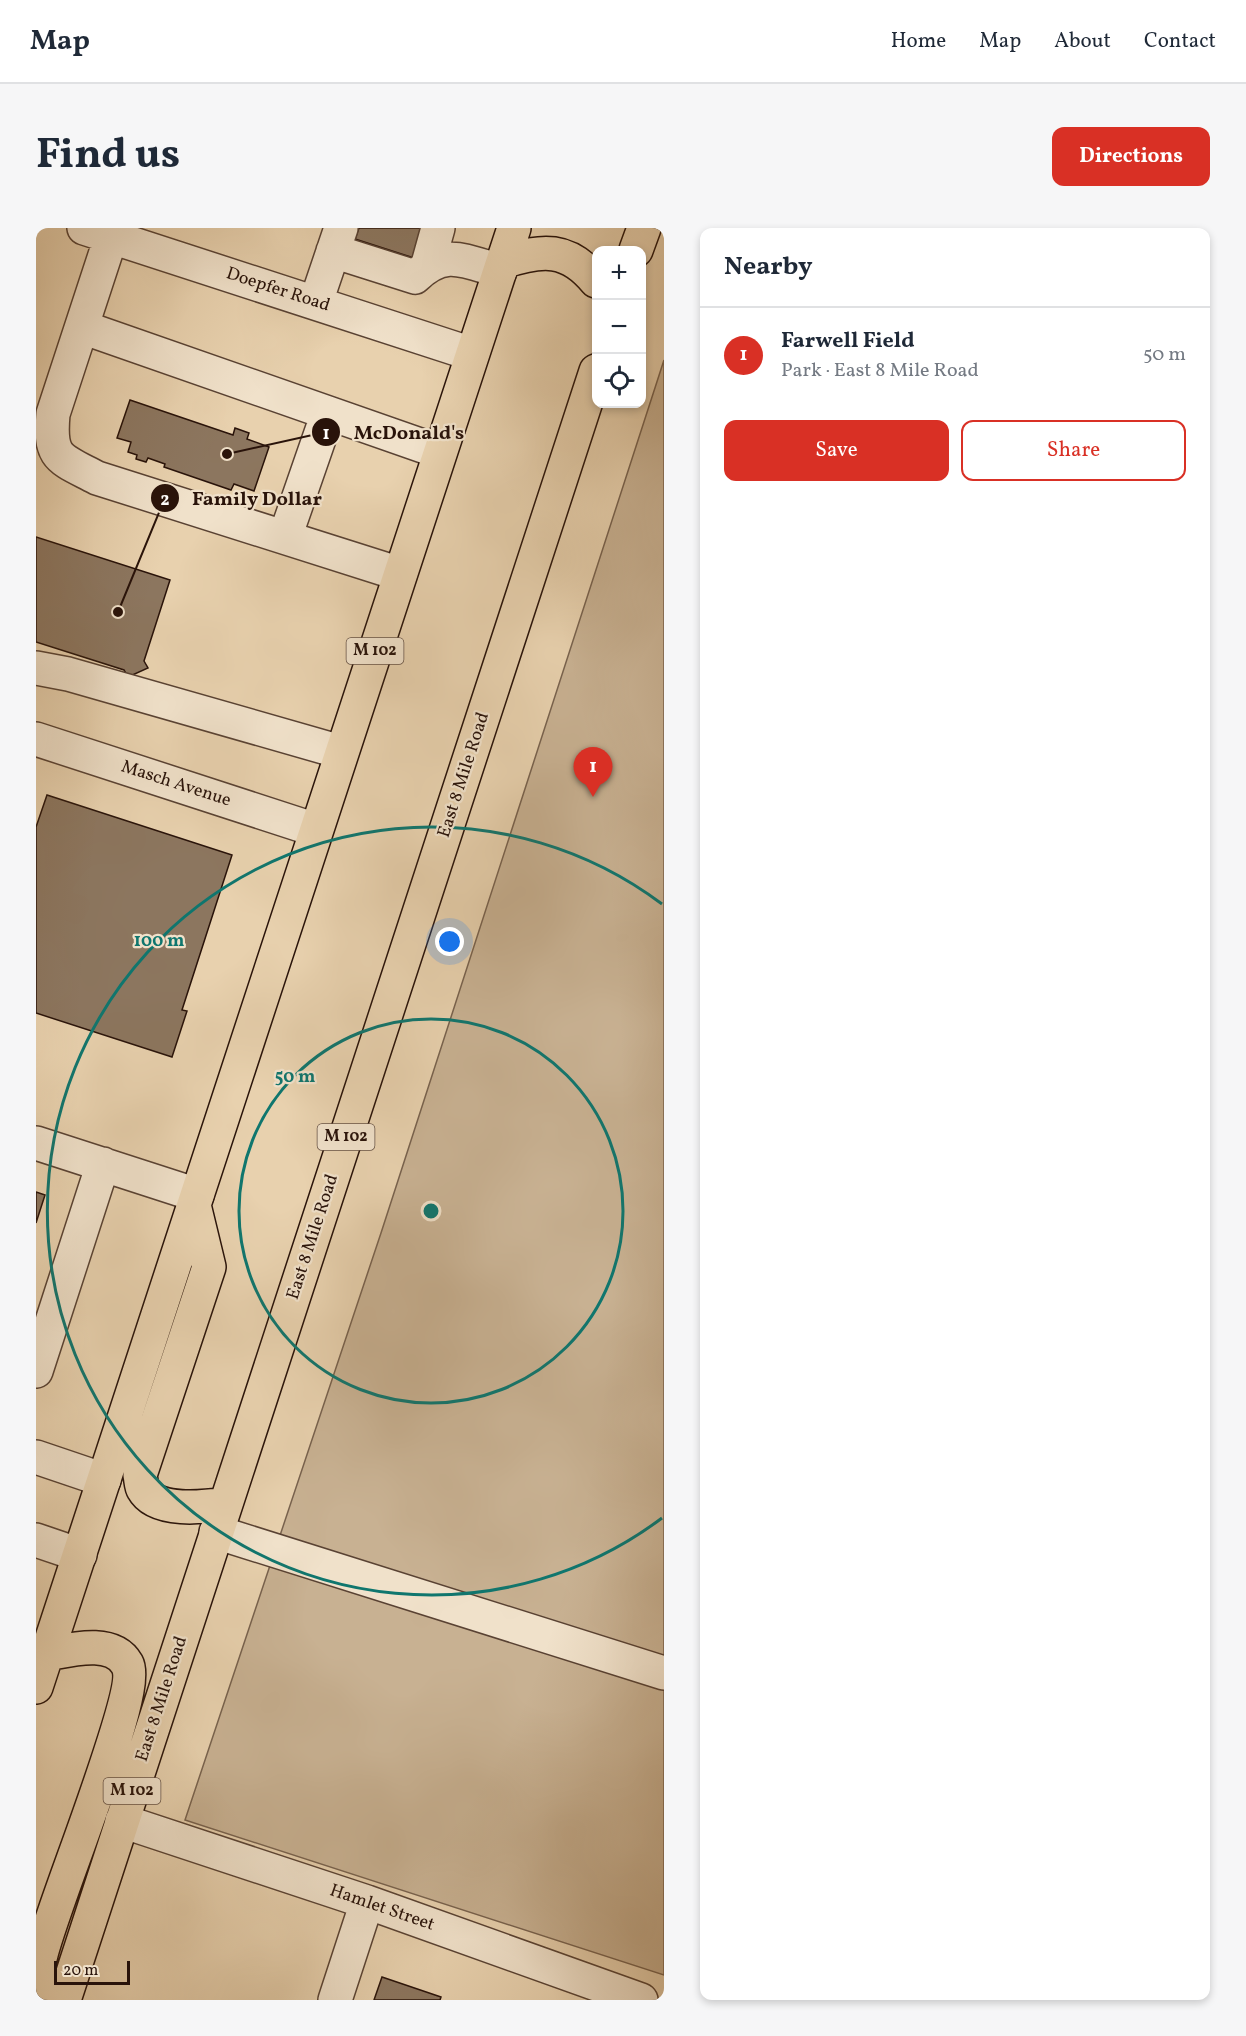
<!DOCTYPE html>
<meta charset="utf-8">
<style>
body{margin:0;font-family:Vollkorn,serif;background:#f6f6f7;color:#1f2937}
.controls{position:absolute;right:18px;top:18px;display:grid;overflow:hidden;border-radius:12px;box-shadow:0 3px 9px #0003}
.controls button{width:54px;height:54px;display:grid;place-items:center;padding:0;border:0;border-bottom:2px solid #e0e1e3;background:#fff;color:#1f2937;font:30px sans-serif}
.scale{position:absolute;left:18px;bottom:15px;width:76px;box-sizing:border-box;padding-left:6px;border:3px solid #29130a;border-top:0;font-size:16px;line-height:21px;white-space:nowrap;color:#29130a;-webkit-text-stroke:4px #f0e1ca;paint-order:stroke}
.you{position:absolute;left:414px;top:714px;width:21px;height:21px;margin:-15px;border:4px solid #fff;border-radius:50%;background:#1a73e8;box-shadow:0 0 0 9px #1a73e833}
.badge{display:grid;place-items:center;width:39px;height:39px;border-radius:50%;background:#d93025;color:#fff;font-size:20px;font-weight:700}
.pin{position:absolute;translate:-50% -50px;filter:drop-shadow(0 2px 3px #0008)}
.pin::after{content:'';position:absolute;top:32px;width:21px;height:18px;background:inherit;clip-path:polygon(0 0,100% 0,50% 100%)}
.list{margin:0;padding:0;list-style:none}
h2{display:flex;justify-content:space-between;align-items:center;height:78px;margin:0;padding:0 24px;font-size:26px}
h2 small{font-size:20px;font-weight:400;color:#747a83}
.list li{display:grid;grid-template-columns:39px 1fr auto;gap:18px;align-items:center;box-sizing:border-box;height:96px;padding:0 24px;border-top:2px solid #e0e1e3}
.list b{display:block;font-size:22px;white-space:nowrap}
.list p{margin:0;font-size:20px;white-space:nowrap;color:#747a83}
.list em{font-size:20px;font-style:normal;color:#747a83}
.actions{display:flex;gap:12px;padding:18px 24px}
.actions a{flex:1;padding:14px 0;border:2px solid #d93025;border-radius:12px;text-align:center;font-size:21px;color:#d93025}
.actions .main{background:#d93025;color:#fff}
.icon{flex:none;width:33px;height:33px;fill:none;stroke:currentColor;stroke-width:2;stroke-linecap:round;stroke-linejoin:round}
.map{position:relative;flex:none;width:628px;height:1772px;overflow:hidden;border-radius:12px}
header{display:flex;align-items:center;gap:36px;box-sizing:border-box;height:84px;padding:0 30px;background:#fff;border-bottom:2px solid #e0e1e3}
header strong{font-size:28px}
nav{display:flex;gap:33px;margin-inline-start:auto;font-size:21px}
.intro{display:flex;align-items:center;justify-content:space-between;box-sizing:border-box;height:144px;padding:0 36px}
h1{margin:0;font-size:42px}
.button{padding:15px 27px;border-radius:12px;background:#d93025;color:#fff;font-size:21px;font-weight:700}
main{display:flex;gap:36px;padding:0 36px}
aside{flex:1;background:#fff;border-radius:12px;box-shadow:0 3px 9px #0003}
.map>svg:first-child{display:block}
.green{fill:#c8b192;stroke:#78624e;stroke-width:1.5}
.building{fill:#8c765f;stroke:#29130a;stroke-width:1.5}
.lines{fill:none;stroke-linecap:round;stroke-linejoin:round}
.minor-casing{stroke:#594233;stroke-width:36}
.highway-casing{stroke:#29130a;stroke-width:36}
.minor{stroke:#f0e1ca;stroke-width:33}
.highway{stroke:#e8d1ae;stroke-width:33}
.ring{fill:none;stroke:#0f766e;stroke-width:3}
.labels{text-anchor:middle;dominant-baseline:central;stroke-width:4.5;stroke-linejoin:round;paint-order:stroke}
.shield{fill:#f0e1ca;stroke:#655144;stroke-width:1.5}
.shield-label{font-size:16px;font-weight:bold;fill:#29130a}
.street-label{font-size:18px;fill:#29130a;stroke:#f0e1ca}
.centre{fill:#0f766e;stroke:#f0e1ca;stroke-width:3}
.ring-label{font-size:18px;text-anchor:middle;font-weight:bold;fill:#0f766e;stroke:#f0e1ca;stroke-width:4.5;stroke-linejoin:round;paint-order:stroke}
.leader{fill:none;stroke:#29130a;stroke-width:2}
.callout-dot{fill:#29130a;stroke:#f0e1ca;stroke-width:2}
.mark-label{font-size:18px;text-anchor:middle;font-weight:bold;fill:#fff}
.callout-label{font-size:20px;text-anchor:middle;font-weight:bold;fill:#29130a;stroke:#f0e1ca;stroke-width:4.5;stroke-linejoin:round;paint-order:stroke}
</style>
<header>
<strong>Map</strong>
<nav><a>Home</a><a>Map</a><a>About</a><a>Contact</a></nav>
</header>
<div class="intro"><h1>Find us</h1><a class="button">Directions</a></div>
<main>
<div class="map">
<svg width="628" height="1772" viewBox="0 0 628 1772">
<rect width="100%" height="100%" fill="#e8d1ae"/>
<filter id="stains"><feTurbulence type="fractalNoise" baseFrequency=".00333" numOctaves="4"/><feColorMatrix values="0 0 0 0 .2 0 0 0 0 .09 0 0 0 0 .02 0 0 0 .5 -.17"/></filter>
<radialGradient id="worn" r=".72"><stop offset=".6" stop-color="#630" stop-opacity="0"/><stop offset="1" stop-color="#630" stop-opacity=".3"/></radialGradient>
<path class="green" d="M 628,132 L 628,1747 L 149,1592 L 345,1005 Z"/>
<path class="building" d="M 323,0 L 388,0 L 378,30 L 319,11 Z
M 94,172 L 197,207 L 199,200 L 213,205 L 211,211 L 233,219 L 218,263 L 198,256 L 195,262 L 128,239 L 129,236 L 112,230 L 110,234 L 100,231 L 101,227 L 92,224 L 95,214 L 81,210 Z
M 0,309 L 134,352 L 108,433 L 112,440 L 92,449 L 88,442 L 0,414 Z
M 11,567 L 196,627 L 146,782 L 151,783 L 136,829 L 0,785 L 0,599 Z
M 0,964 L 9,967 L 0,995 Z
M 346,1749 L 405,1769 L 404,1772 L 338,1772 Z"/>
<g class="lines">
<g class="minor-casing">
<path id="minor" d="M 48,0 L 436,126
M 75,9 L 17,186 C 13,231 23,230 61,250 L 364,346
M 297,23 L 379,49 C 409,20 428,33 464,43
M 392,36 L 402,0
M 280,74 L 305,0
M 46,99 L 404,224
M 249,309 L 292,185
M 0,440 L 32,446 L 305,524
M 0,511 L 280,602
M 0,915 L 161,967
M 0,1143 L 67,936
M 0,1229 L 68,1252
M 180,1304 L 628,1445
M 0,1312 L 44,1327
M 86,1593 L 331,1674 L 605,1772
M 299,1772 L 331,1674"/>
</g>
<g class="highway-casing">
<path id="highway" d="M 600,22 L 608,0
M 467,34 C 506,21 532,19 560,53
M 158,977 L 173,1039 L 104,1247 C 105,1251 105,1258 107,1261 C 120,1285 168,1279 190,1276
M 0,1459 L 478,0
M 8,1772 C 7,1760 2,1743 4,1731 C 13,1684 107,1464 91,1436 C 76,1410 34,1422 11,1426
M 28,1772 L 560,143"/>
</g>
<use href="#minor" class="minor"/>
<use href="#highway" class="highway"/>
</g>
<g class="ring">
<circle cx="395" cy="983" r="192"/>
<path d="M626 1290A384 384 0 1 1 626 676"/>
</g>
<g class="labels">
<g class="shield">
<rect x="310.5" y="410" width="57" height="26" rx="4.5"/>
<rect x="281.5" y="896" width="57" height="26" rx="4.5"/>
<rect x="67.5" y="1550" width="57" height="26" rx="4.5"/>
</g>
<g class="shield-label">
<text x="339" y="423">M 102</text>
<text x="310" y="909">M 102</text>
<text x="96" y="1563">M 102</text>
</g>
<g class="street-label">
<text transform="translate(242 62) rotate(18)">Doepfer Road</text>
<text transform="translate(428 547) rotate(-72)">East 8 Mile Road</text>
<text transform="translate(140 556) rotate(18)">Masch Avenue</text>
<text transform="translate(277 1009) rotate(-72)">East 8 Mile Road</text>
<text transform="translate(126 1471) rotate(-72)">East 8 Mile Road</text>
<text transform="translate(346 1680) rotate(19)">Hamlet Street</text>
</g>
</g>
<circle cx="395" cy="983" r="9" class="centre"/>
<g class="ring-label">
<text x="123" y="718">100 m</text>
<text x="259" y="854">50 m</text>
</g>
<path class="leader" d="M191 226L290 204M82 384L129 270"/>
<g class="callout-dot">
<circle cx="191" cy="226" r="6"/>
<circle cx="82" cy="384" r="6"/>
<circle cx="290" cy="204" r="15"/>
<circle cx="129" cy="270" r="15"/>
</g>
<g class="mark-label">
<text x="290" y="211">1</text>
<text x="129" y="277">2</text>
</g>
<g class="callout-label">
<text x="373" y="211">McDonald's</text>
<text x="221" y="277">Family Dollar</text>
</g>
<rect width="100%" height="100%" filter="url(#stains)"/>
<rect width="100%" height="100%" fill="url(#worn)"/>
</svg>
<div class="controls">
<button>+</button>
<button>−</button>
<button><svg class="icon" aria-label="locate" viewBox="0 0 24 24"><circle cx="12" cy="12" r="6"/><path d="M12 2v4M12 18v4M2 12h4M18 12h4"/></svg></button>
</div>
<div class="scale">20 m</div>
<div class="you"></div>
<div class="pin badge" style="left:557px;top:569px">1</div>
</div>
<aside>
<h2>Nearby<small></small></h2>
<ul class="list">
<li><span class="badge">1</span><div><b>Farwell Field</b><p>Park · East 8 Mile Road</p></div><em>50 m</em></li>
</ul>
<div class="actions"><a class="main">Save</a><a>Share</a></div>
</aside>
</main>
